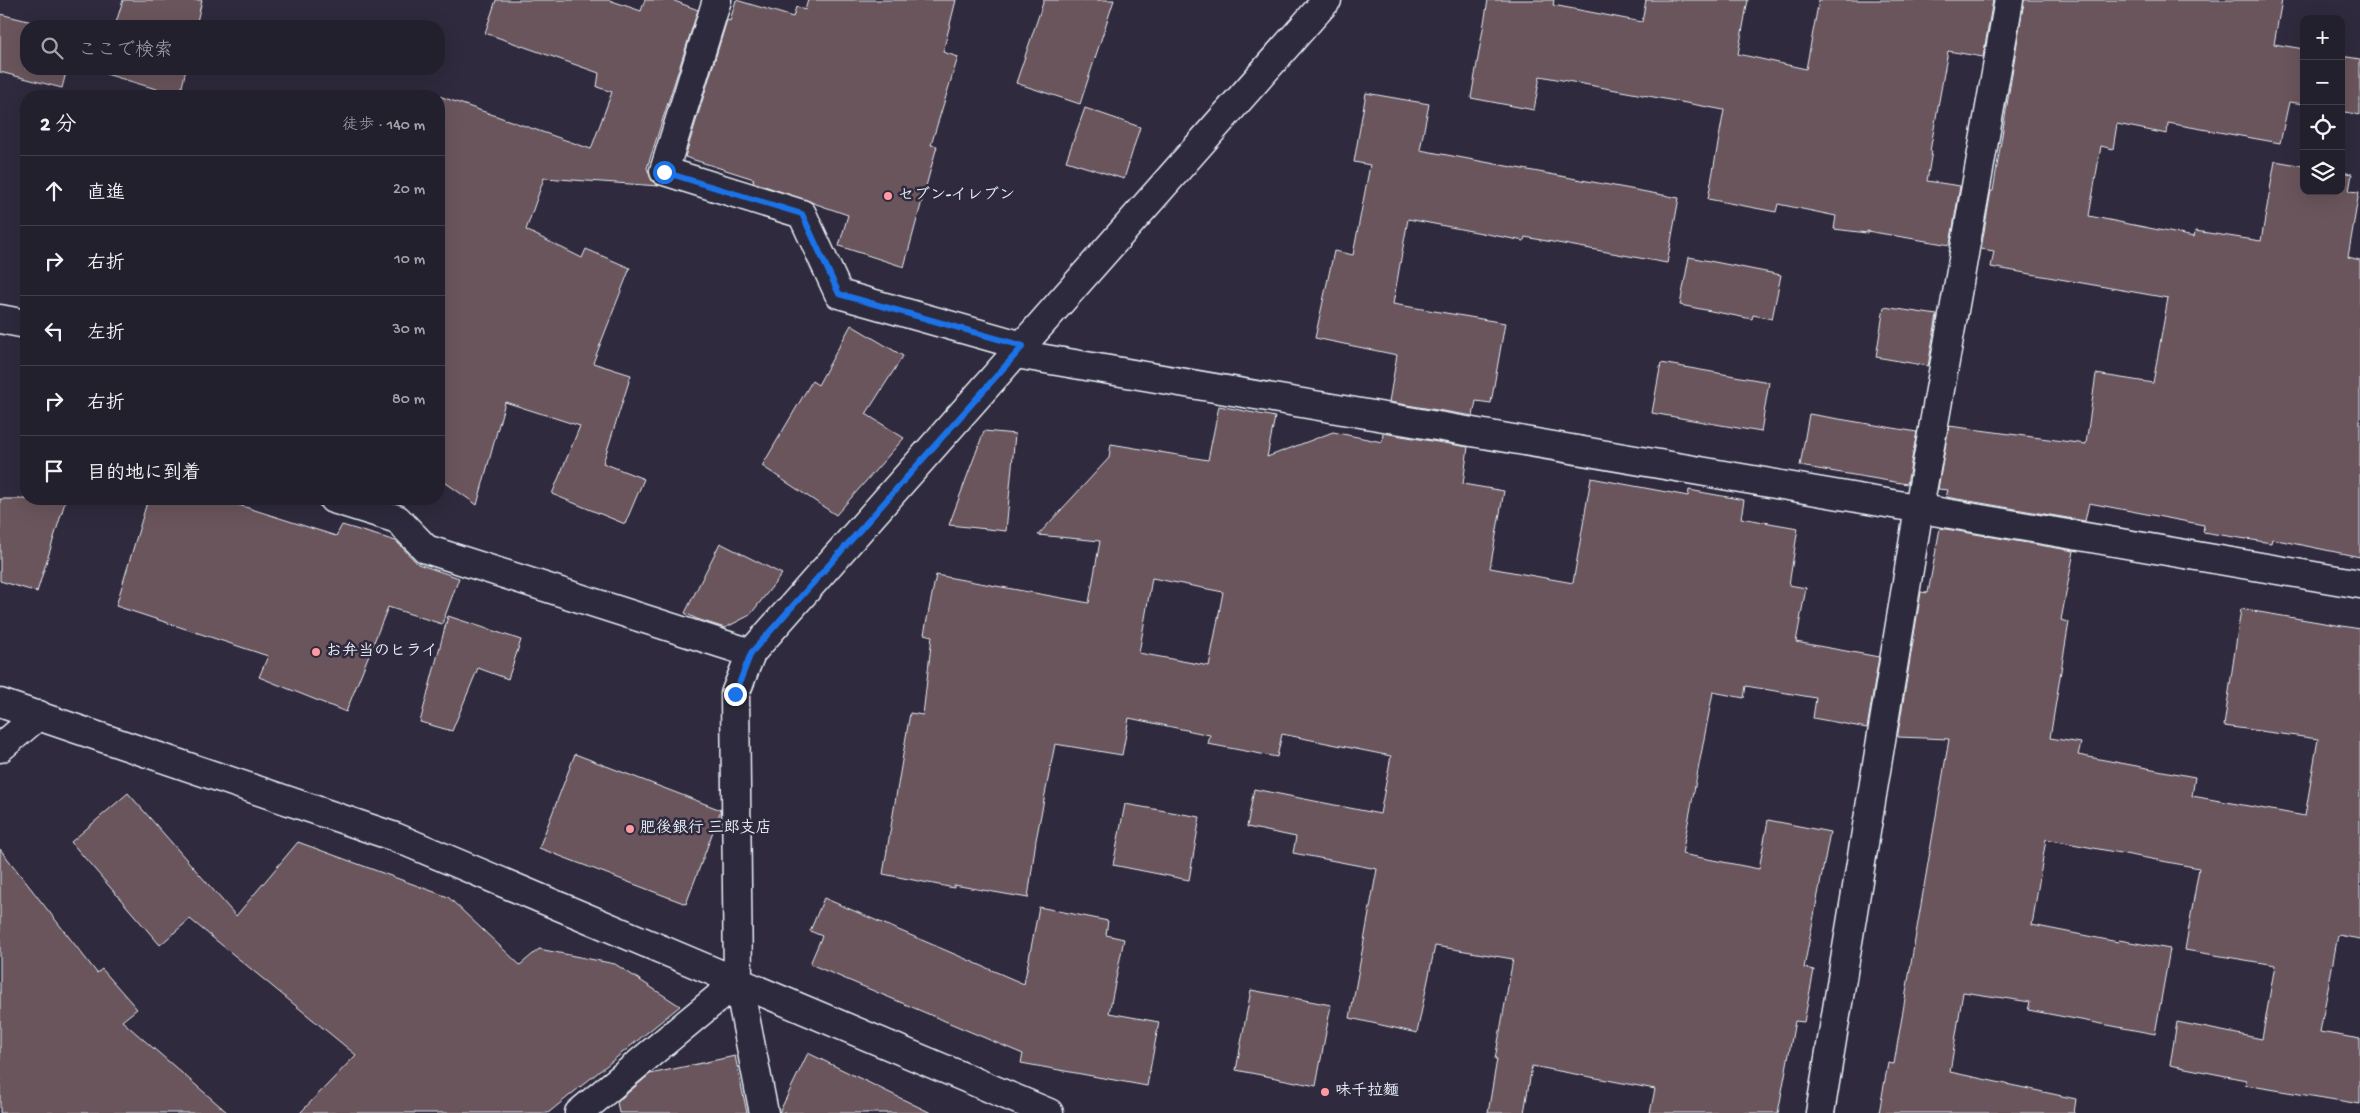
<!DOCTYPE html>
<html lang="ja">
<meta charset="utf-8">
<style>
body{margin:0;font-family:"Gochi Hand","Klee One",sans-serif;background:#2f2d3a;color:#f1f3f6}
.controls{position:absolute;right:15px;top:15px;display:grid;overflow:hidden;border-radius:10px;box-shadow:0 5px 20px #0002}
.controls button{width:45px;height:45px;display:grid;place-items:center;padding:0;border:0;border-bottom:1px solid #403e4a;background:#23202e;color:#f1f3f6;font:25px sans-serif}
.stop{position:absolute;width:15px;height:15px;margin:-11px;border:4px solid #1a73e8;border-radius:50%;background:#fff}
.stop.end{background:#1a73e8;border-color:#fff;box-shadow:0 1px 5px #0008}
.list{margin:0;padding:0;list-style:none}
h2{display:flex;justify-content:space-between;align-items:center;height:65px;margin:0;padding:0 20px;font-size:21px}
h2 small{font-size:16px;font-weight:400;color:#a3a3aa}
.list li{display:grid;grid-template-columns:32px 1fr auto;gap:15px;align-items:center;box-sizing:border-box;height:70px;padding:0 20px;border-top:1px solid #403e4a}
.list b{display:block;font-size:19px;white-space:nowrap}
.list em{font-size:16px;font-style:normal;color:#a3a3aa}
.icon{flex:none;width:28px;height:28px;fill:none;stroke:currentColor;stroke-width:2;stroke-linecap:round;stroke-linejoin:round}
.map{position:relative;flex:none;width:2360px;height:1113px;overflow:hidden}
.search{position:absolute;background:#23202e;box-shadow:0 5px 20px #0002;left:20px;top:20px;width:425px;height:55px;display:flex;align-items:center;gap:12px;box-sizing:border-box;padding:0 18px;border-radius:20px;color:#a3a3aa;font-size:19px}
.panel{position:absolute;background:#23202e;box-shadow:0 5px 20px #0002;left:20px;top:90px;width:425px;height:415px;border-radius:20px}
.map>svg:first-child{display:block}
.building{fill:#6b545b;stroke:#e8f1f8;fill-rule:evenodd}
.lines{fill:none;stroke-linecap:round;stroke-linejoin:round}
.street-casing{stroke:#e8f1f8;stroke-width:31}
.secondary-casing{stroke:#e8f1f8;stroke-width:31}
.street{stroke:#2f2a3d;stroke-width:28}
.secondary{stroke:#2f2a3d;stroke-width:28}
.route{stroke:#1a73e8;stroke-width:6}
.poi-dot{fill:#ff9aa2;stroke:#2f2a3d;stroke-width:2}
.labels{text-anchor:middle;dominant-baseline:central;stroke-width:5;stroke-linejoin:round;paint-order:stroke}
.poi-label{font-size:16px;font-weight:bold;fill:#e8f1f8;stroke:#2f2a3d;text-anchor:start}
</style>
<div class="map">
<svg width="2360" height="1113" viewBox="0 0 2360 1113">
<rect width="100%" height="100%" fill="#2f2a3d"/>
<filter id="ink" filterUnits="userSpaceOnUse"><feTurbulence type="fractalNoise" baseFrequency=".02" numOctaves="2"/><feDisplacementMap in="SourceGraphic" scale="10" xChannelSelector="R" yChannelSelector="G"/><feConvolveMatrix kernelMatrix="1 2 1 2 8 2 1 2 1" color-interpolation-filters="sRGB"/></filter>
<g filter="url(#ink)">
<path class="building" d="M 123,0 L 202,0 L 196,26 L 115,26 Z
M 496,0 L 609,0 L 641,11 L 645,0 L 672,0 L 698,10 L 647,168 L 652,181 L 659,186 L 544,178 L 526,230 L 582,258 L 586,249 L 630,268 L 593,363 L 631,375 L 603,463 L 644,479 L 625,524 L 552,494 L 580,426 L 505,402 L 477,505 L 439,478 L 439,96 L 591,149 L 612,92 L 597,87 L 599,73 L 485,33 Z
M 736,0 L 793,17 L 796,7 L 805,10 L 808,0 L 956,0 L 943,52 L 958,57 L 931,145 L 937,146 L 904,267 L 839,246 L 848,215 L 753,182 L 754,179 L 685,157 L 727,20 L 730,21 Z
M 1044,0 L 1114,0 L 1080,104 L 1016,83 Z
M 1488,0 L 1554,0 L 1553,5 L 1642,22 L 1646,0 L 1748,0 L 1738,54 L 1806,69 L 1819,0 L 1993,0 L 1983,57 L 1948,51 L 1930,151 L 1932,151 L 1927,181 L 1960,186 L 1950,245 L 1867,231 L 1867,233 L 1834,229 L 1836,216 L 1778,204 L 1776,212 L 1708,199 L 1724,110 L 1540,76 L 1534,110 L 1471,98 Z
M 2024,0 L 2282,0 L 2274,44 L 2304,49 L 2304,104 L 2289,102 L 2280,143 L 2168,123 L 2167,134 L 2117,124 L 2113,149 L 2101,146 L 2089,216 L 2194,237 L 2195,231 L 2261,241 L 2275,161 L 2304,166 L 2304,191 L 2341,191 L 2341,172 L 2352,174 L 2349,191 L 2359,192 L 2348,257 L 2360,260 L 2360,557 L 2272,539 L 2271,543 L 2203,532 L 2204,525 L 2089,503 L 2085,521 L 1946,497 L 1948,490 L 1938,489 L 1949,426 L 2086,444 L 2096,374 L 2153,383 L 2168,298 L 1991,267 L 1994,251 L 1981,249 L 1991,191 L 1993,191 Z
M 0,14 L 48,26 L 26,26 L 26,69 L 67,69 L 62,88 L 0,72 Z
M 2341,56 L 2360,59 L 2360,115 L 2341,111 Z
M 89,69 L 186,69 L 180,96 Z
M 1366,93 L 1429,104 L 1420,150 L 1679,198 L 1667,263 L 1525,237 L 1524,241 L 1408,219 L 1393,304 L 1505,323 L 1491,403 L 1476,401 L 1473,416 L 1389,402 L 1397,355 L 1315,338 L 1334,251 L 1353,255 L 1370,165 L 1354,162 Z
M 1085,108 L 1140,127 L 1124,179 L 1066,161 Z
M 1689,257 L 1781,275 L 1772,319 L 1753,315 L 1752,319 L 1680,305 Z
M 1884,307 L 1937,315 L 1928,366 L 1876,357 Z
M 851,325 L 903,356 L 866,414 L 904,438 L 836,515 L 762,466 L 812,381 L 818,385 Z
M 1661,363 L 1769,382 L 1761,432 L 1652,413 Z
M 1219,406 L 1275,417 L 1267,457 L 1333,432 L 1382,442 L 1383,433 L 1468,447 L 1463,484 L 1504,491 L 1490,568 L 1573,583 L 1591,478 L 1688,496 L 1689,490 L 1744,500 L 1741,518 L 1798,528 L 1789,585 L 1806,588 L 1796,642 L 1879,657 L 1867,728 L 1813,718 L 1816,698 L 1746,686 L 1744,698 L 1713,692 L 1682,854 L 1759,869 L 1768,820 L 1830,832 L 1804,968 L 1814,970 L 1804,1022 L 1795,1021 L 1778,1113 L 1650,1113 L 1655,1089 L 1532,1066 L 1524,1113 L 1488,1113 L 1497,1059 L 1495,1059 L 1513,959 L 1435,946 L 1417,1033 L 1350,1018 L 1377,869 L 1293,853 L 1296,837 L 1247,827 L 1254,789 L 1380,814 L 1391,756 L 1282,734 L 1277,757 L 1208,744 L 1210,735 L 1129,718 L 1122,755 L 1055,744 L 1036,840 L 1028,898 L 954,885 L 954,888 L 883,874 L 910,713 L 923,715 L 932,636 L 924,634 L 936,575 L 1089,603 L 1100,541 L 1038,535 L 1109,458 L 1111,444 L 1208,460 ZM 1152,578 L 1223,592 L 1209,666 L 1139,653 Z
M 1809,414 L 1917,432 L 1907,484 L 1800,466 Z
M 984,431 L 1015,434 L 1006,531 L 949,525 Z
M 0,499 L 66,499 L 37,592 L 0,581 Z
M 148,499 L 220,499 L 336,536 L 342,525 L 396,541 L 418,564 L 459,578 L 442,624 L 388,607 L 346,712 L 259,677 L 268,656 L 116,606 Z
M 1940,528 L 2074,551 L 2061,620 L 2069,622 L 2050,738 L 2081,743 L 2078,755 L 2195,777 L 2192,796 L 2305,816 L 2318,739 L 2224,726 L 2241,609 L 2360,629 L 2360,939 L 2338,935 L 2320,1032 L 2360,1039 L 2360,1104 L 2245,1085 L 2246,1080 L 2170,1065 L 2177,1022 L 2262,1039 L 2275,965 L 2185,950 L 2199,868 L 2046,839 L 2032,925 L 2118,942 L 2119,940 L 2170,949 L 2155,1034 L 2028,1010 L 2030,1002 L 1963,992 L 1950,1072 L 2076,1099 L 2074,1113 L 1879,1113 L 1888,1063 L 1894,1064 L 1949,739 L 1898,737 L 1898,733 L 1921,592 L 1928,593 Z
M 720,543 L 782,574 L 750,615 L 725,628 L 697,619 L 685,613 Z
M 448,616 L 521,640 L 508,679 L 478,668 L 452,731 L 420,722 Z
M 575,754 L 721,810 L 686,904 L 539,848 Z
M 128,793 L 236,916 L 298,842 L 448,897 L 520,965 L 539,949 L 615,964 L 680,1006 L 548,1113 L 300,1113 L 356,1055 L 190,919 L 160,945 L 71,842 Z
M 1125,804 L 1200,817 L 1189,880 L 1113,865 Z
M 0,849 L 97,973 L 102,969 L 137,1009 L 122,1021 L 228,1113 L 0,1113 Z
M 824,898 L 1024,984 L 1039,907 L 1108,921 L 1106,935 L 1124,939 L 1109,1013 L 1159,1022 L 1147,1086 L 1021,1063 L 1023,1054 L 810,964 L 822,936 L 810,931 Z
M 1251,990 L 1331,1005 L 1316,1086 L 1236,1070 Z
M 808,1053 L 931,1113 L 779,1113 Z
M 735,1056 L 747,1113 L 619,1113 L 617,1102 L 650,1074 Z"/>
<g class="lines">
<g class="street-casing">
<path id="street" d="M 717,0 L 664,171 L 802,214 L 839,294 L 1023,346
M 0,319 L 26,324
M 1016,354 L 2360,584
M 333,499 L 397,519 L 426,549 L 751,653
M 0,748 L 39,715
M 579,1113 L 738,981 L 764,1113
M 1820,1113 L 1919,508 L 2009,0"/>
</g>
<g class="secondary-casing">
<path id="secondary" d="M 0,703 L 395,837 L 1049,1113
M 738,981 L 735,694 L 751,653 L 1327,0"/>
</g>
<use href="#street" class="street"/>
<use href="#secondary" class="secondary"/>
</g>
</g>
<g class="lines" filter="url(#ink)">
<path class="route" d="M 664,172 L 802,214 L 839,294 L 1023,346 L 751,653 L 735,694"/>
</g>
<g class="poi-dot">
<circle cx="888" cy="196" r="5"/>
<circle cx="316" cy="652" r="5"/>
<circle cx="630" cy="829" r="5"/>
<circle cx="1325" cy="1092" r="5"/>
</g>
<g class="labels">
<g class="poi-label">
<text x="898" y="196">セブン-イレブン</text>
<text x="326" y="652">お弁当のヒライ</text>
<text x="640" y="829">肥後銀行 三郎支店</text>
<text x="1335" y="1092">味千拉麵</text>
</g>
</g>
</svg>
<div class="controls">
<button>+</button>
<button>−</button>
<button><svg class="icon" aria-label="locate" viewBox="0 0 24 24"><circle cx="12" cy="12" r="6"/><path d="M12 2v4M12 18v4M2 12h4M18 12h4"/></svg></button>
<button><svg class="icon" aria-label="layers" viewBox="0 0 24 24"><path d="M12 4l9 5-9 5-9-5zM3 14l9 5 9-5"/></svg></button>
</div>
<div class="stop" style="left:664px;top:172px"></div>
<div class="stop end" style="left:735px;top:694px"></div>
<div class="search"><svg class="icon" aria-label="search" viewBox="0 0 24 24"><circle cx="10" cy="10" r="6"/><path d="M15 15l6 6"/></svg>ここで検索</div>
<section class="panel">
<h2>2 分<small>徒歩 · 140 m</small></h2>
<ul class="list">
<li><svg class="icon" aria-label="ahead" viewBox="0 0 24 24"><path d="M12 20V5M6 11l6-6 6 6"/></svg><div><b>直進</b></div><em>20 m</em></li>
<li><svg class="icon" aria-label="right" viewBox="0 0 24 24"><path d="M7 20v-9h11M14 6l5 5-5 5"/></svg><div><b>右折</b></div><em>10 m</em></li>
<li><svg class="icon" aria-label="left" viewBox="0 0 24 24"><path d="M17 20v-9H6M10 6l-5 5 5 5"/></svg><div><b>左折</b></div><em>30 m</em></li>
<li><svg class="icon" aria-label="right" viewBox="0 0 24 24"><path d="M7 20v-9h11M14 6l5 5-5 5"/></svg><div><b>右折</b></div><em>80 m</em></li>
<li><svg class="icon" aria-label="arrive" viewBox="0 0 24 24"><path d="M6 21V4h12l-3 4 3 4H6"/></svg><div><b>目的地に到着</b></div></li>
</ul>
</section>
</div>
